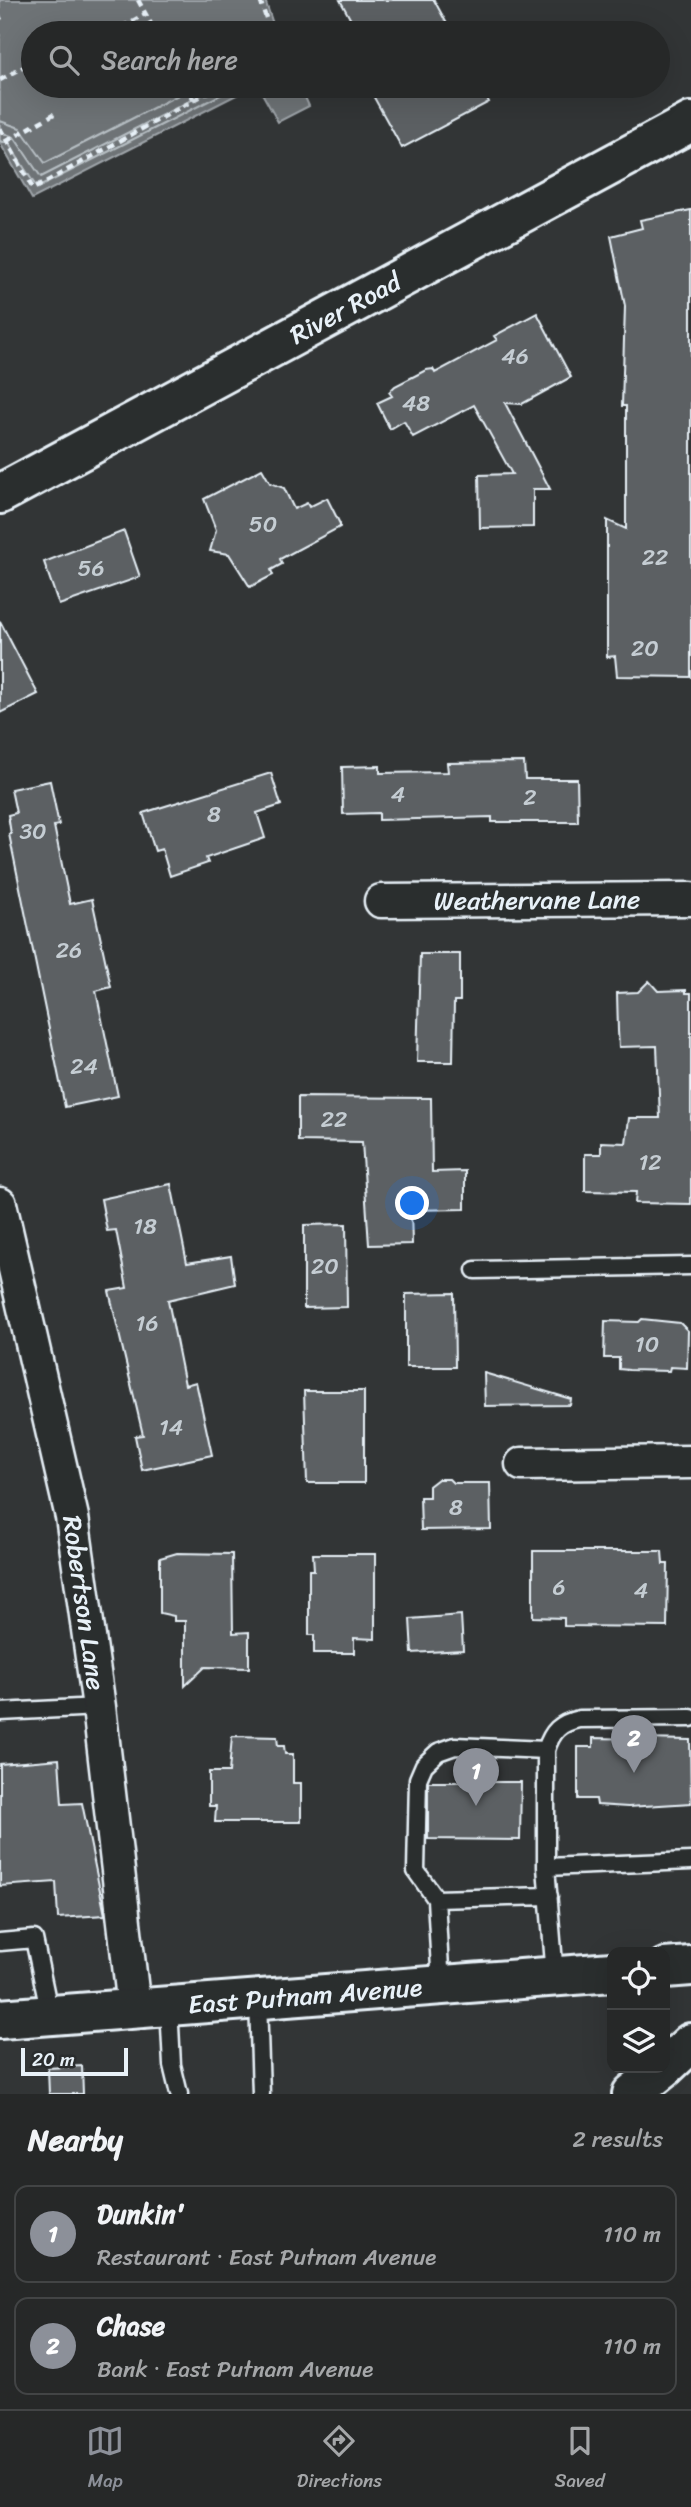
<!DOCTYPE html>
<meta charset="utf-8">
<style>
body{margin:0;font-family:Sriracha,sans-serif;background:#2e3030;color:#f1f3f6}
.controls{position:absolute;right:21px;bottom:21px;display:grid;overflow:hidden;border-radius:14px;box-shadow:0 7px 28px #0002}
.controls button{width:63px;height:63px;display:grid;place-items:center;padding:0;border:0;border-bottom:2px solid #424445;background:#262828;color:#f1f3f6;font:35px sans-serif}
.scale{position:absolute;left:21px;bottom:18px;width:107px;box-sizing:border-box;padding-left:7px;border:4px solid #e8f1f8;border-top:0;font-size:19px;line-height:24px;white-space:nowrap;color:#e8f1f8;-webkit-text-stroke:5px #2a2d2e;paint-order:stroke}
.you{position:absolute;left:413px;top:1204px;width:24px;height:24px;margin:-18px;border:5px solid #fff;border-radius:50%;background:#1a73e8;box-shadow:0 0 0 10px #1a73e833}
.badge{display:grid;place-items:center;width:46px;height:46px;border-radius:50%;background:#8c9099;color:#fff;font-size:23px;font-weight:700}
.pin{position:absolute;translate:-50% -58px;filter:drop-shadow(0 2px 4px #0008)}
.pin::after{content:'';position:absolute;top:37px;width:24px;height:21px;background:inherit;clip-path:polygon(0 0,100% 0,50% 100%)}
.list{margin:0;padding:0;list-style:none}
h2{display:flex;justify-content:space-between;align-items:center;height:91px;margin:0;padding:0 28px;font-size:30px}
h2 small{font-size:23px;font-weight:400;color:#a4a6a8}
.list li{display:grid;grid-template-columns:46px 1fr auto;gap:21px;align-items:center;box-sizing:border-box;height:98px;margin:0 14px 14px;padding:0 14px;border:2px solid #424445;border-radius:14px}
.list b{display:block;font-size:26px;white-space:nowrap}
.list p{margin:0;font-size:23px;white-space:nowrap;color:#a4a6a8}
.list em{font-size:23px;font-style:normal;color:#a4a6a8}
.icon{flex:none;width:38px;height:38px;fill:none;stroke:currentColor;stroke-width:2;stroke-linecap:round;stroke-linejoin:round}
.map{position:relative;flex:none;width:691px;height:2094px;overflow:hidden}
.search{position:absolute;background:#262828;box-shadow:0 7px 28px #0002;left:21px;right:21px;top:21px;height:77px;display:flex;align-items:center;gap:18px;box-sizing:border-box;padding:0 24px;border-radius:38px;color:#a4a6a8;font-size:26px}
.sheet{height:315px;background:#262828}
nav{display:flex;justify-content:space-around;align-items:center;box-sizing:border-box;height:98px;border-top:2px solid #424445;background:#262828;font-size:19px;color:#a4a6a8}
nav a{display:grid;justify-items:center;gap:4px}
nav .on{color:#8c9099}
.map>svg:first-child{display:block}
.water{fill:#6e7376;stroke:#9fa5aa;stroke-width:2}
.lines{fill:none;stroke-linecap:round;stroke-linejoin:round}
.shore{stroke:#b7bfc4;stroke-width:2}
.building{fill:#5c6063;stroke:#e8f1f8;stroke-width:2}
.lane-casing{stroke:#e8f1f8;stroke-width:21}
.street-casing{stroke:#e8f1f8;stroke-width:37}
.secondary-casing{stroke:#e8f1f8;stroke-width:44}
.primary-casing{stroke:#e8f1f8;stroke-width:44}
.path{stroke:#e8f1f8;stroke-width:4.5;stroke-dasharray:7 5;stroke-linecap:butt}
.lane{stroke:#2a2d2e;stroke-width:16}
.street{stroke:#2a2d2e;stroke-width:32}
.secondary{stroke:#2a2d2e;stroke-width:38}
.primary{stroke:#2a2d2e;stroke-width:38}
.labels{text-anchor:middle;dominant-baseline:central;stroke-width:5;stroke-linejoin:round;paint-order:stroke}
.number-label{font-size:23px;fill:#c5cdd3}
.street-label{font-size:26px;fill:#e8f1f8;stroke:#2a2d2e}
</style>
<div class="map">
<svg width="691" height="2094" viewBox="0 0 691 2094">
<rect width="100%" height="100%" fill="#323536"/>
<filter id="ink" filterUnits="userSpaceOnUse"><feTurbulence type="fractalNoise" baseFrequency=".0143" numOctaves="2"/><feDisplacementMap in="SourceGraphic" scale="14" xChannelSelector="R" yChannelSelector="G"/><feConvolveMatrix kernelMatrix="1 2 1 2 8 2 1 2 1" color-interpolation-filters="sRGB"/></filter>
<g filter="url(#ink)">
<path class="water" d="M 0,0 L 265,0 L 276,33 L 33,33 L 33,86 L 254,86 L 32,199 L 0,143 Z
M 258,86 L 300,86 L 309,106 L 278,122 Z"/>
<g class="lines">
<path class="shore" d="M 0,121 L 20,128 L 45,163 L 196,86
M 0,132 L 14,137 L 41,177 L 219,86
M 0,141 L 9,144 L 37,188 L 238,86"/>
</g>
<path class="building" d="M 340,0 L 434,0 L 452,33 L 358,33 Z
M 384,86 L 480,86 L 489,102 L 402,148 L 371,92 Z
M 691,210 L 691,677 L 617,676 L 615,656 L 607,657 L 607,520 L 626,529 L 626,406 L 622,406 L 625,306 L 611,236 L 642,228 L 640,220 Z
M 537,313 L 571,377 L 522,404 L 505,403 L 550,489 L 533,489 L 533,527 L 480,528 L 479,475 L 512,474 L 474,405 L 413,437 L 404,421 L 390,429 L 377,403 L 392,396 L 389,392 L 395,386 L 426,370 L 433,369 L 435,373 L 497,340 L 494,336 Z
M 262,469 L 270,483 L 284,488 L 294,509 L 307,503 L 309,507 L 327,498 L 340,524 L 340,527 L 280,559 L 282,564 L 271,570 L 273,575 L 250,587 L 229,554 L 210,551 L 216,530 L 204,499 Z
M 124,531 L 140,577 L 59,605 L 44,562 Z
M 0,621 L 38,694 L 0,713 Z
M 524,762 L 525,779 L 577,779 L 578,822 L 492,822 L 492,817 L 379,820 L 379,813 L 343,814 L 342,767 L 380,766 L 380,773 L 448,772 L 447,763 Z
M 271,773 L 281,805 L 257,813 L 265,838 L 206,858 L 208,863 L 170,876 L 162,849 L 155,851 L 143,813 Z
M 50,781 L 59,825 L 54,826 L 70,904 L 92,899 L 111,987 L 96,991 L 118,1096 L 65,1107 L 9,834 L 11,834 L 8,815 L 16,813 L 11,789 Z
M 420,954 L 460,954 L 460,1001 L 454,1001 L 453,1062 L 417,1062 Z
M 649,981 L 658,991 L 686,990 L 686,993 L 691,993 L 691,1204 L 635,1203 L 636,1192 L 585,1191 L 585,1154 L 601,1154 L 601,1142 L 626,1143 L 629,1118 L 660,1118 L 657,1046 L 619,1047 L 618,1031 L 617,993 L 638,992 Z
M 298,1097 L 431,1098 L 432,1172 L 465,1171 L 465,1209 L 411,1210 L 412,1244 L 369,1245 L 362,1142 L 298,1141 Z
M 171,1184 L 187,1263 L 231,1256 L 235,1284 L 168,1300 L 185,1385 L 196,1382 L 212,1455 L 142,1470 L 135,1436 L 143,1435 L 109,1291 L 127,1288 L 116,1230 L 107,1231 L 101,1199 Z
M 346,1224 L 347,1307 L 304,1308 L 304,1225 Z
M 454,1293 L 455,1367 L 406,1367 L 406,1294 Z
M 642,1319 L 680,1323 L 688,1331 L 687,1368 L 670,1367 L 669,1371 L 629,1370 L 619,1369 L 619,1358 L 604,1358 L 605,1321 L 639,1322 Z
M 484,1373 L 571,1399 L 570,1405 L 485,1406 Z
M 304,1391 L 364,1391 L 364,1483 L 307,1483 Z
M 438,1479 L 449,1479 L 453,1483 L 490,1483 L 491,1529 L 421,1530 L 420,1497 L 429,1497 L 429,1486 Z
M 533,1551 L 662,1551 L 663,1564 L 668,1564 L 667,1627 L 564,1626 L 564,1618 L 533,1617 Z
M 177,1553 L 232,1554 L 233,1633 L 249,1632 L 249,1668 L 205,1667 L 185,1686 L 185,1621 L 174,1621 L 174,1616 L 160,1613 L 160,1558 Z
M 313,1554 L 375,1554 L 375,1639 L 354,1638 L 354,1653 L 314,1653 L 314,1635 L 309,1635 L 309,1570 L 314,1570 Z
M 461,1615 L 463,1650 L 412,1653 L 410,1619 Z
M 232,1736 L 277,1737 L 278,1746 L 284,1746 L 285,1754 L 293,1754 L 293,1783 L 301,1783 L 301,1822 L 215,1822 L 216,1806 L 209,1806 L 209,1772 L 229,1772 Z
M 593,1738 L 690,1740 L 691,1803 L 628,1807 L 597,1805 L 596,1799 L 578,1799 L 578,1747 L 593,1747 Z
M 59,1759 L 62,1804 L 82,1803 L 105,1915 L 58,1918 L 56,1882 L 0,1886 L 0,1764 Z
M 460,1769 L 493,1770 L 493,1782 L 521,1782 L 520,1840 L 428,1839 L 428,1782 L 460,1782 Z
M 82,2066 L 83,2094 L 49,2094 L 48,2068 Z"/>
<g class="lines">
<g class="lane-casing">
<path id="lane" d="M 475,1270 L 691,1266
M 0,1712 L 99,1707
M 546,1867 L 691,1861
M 436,1899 L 549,1896
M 0,1942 L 34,1939 L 50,2015
M 555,1976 L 546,1867 L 546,1750 C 552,1731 560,1723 579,1719 L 691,1718
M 441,1986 L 436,1899 L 416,1871 L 418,1779 L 424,1765 L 438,1752 L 455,1746 L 546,1750
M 258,1999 L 261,2094
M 169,2006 L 172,2065 L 179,2094"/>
</g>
<g class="street-casing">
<g id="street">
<path id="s1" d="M 381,901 L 691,899"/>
<path id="s2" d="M 0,1204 L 72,1517 L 99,1707 L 134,2008"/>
<path d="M 522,1464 L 691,1462"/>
</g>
</g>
<g class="secondary-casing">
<g id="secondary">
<path id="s3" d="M 0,494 L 691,122"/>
<path d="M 665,2067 L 691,2043"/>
<path d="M 632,2094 L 664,2068"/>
</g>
</g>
<g class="primary-casing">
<g id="primary">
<path d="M 665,1968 L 691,1966"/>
<path id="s4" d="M 0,2019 L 612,1972"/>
</g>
</g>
<path class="path" d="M 138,0 L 156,33
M 260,0 L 271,33
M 0,18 L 2,17
M 111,33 L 145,14
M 0,80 L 24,67
M 194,100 L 220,86
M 0,128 L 33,189 L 194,100 L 186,86
M 7,141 L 54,114"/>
<use href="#lane" class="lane"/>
<use href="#street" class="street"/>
<use href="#secondary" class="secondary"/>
<use href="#primary" class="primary"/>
</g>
</g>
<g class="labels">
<g class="number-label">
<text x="515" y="356">46</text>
<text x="416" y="403">48</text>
<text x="263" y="524">50</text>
<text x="655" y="557">22</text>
<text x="91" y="568">56</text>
<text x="645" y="648">20</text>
<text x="398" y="794">4</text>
<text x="530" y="797">2</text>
<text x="214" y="814">8</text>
<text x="33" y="831">30</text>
<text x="69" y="950">26</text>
<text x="84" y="1066">24</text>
<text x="334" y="1119">22</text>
<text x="650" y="1162">12</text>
<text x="145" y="1226">18</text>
<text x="325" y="1266">20</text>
<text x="147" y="1323">16</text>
<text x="647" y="1344">10</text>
<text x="171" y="1427">14</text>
<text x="456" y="1507">8</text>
<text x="559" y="1587">6</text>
<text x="641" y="1590">4</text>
</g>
<g class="street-label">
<text stroke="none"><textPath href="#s3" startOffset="392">River Road</textPath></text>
<text stroke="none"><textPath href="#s1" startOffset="156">Weathervane Lane</textPath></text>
<text stroke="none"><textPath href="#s2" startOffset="408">Robertson Lane</textPath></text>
<text stroke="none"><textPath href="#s4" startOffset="306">East Putnam Avenue</textPath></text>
</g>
</g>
</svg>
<div class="controls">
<button><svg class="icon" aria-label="locate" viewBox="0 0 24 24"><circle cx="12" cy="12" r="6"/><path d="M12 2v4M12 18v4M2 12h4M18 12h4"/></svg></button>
<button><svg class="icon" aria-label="layers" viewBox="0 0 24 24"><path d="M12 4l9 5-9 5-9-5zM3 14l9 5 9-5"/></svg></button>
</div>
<div class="scale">20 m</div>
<div class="you"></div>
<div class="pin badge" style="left:476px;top:1806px">1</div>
<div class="pin badge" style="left:634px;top:1773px">2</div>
<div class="search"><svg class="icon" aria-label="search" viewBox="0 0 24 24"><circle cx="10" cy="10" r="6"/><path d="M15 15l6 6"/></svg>Search here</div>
</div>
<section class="sheet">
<h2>Nearby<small>2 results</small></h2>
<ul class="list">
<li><span class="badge">1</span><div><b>Dunkin'</b><p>Restaurant · East Putnam Avenue</p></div><em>110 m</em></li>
<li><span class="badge">2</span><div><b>Chase</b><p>Bank · East Putnam Avenue</p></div><em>110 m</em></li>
</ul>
</section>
<nav>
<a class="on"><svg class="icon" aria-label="map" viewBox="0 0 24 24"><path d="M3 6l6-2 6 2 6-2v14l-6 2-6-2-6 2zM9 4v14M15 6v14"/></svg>Map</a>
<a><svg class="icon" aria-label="directions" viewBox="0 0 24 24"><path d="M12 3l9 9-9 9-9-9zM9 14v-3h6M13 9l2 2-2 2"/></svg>Directions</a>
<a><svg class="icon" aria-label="saved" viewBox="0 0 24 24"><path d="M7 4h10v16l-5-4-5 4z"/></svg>Saved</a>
</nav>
